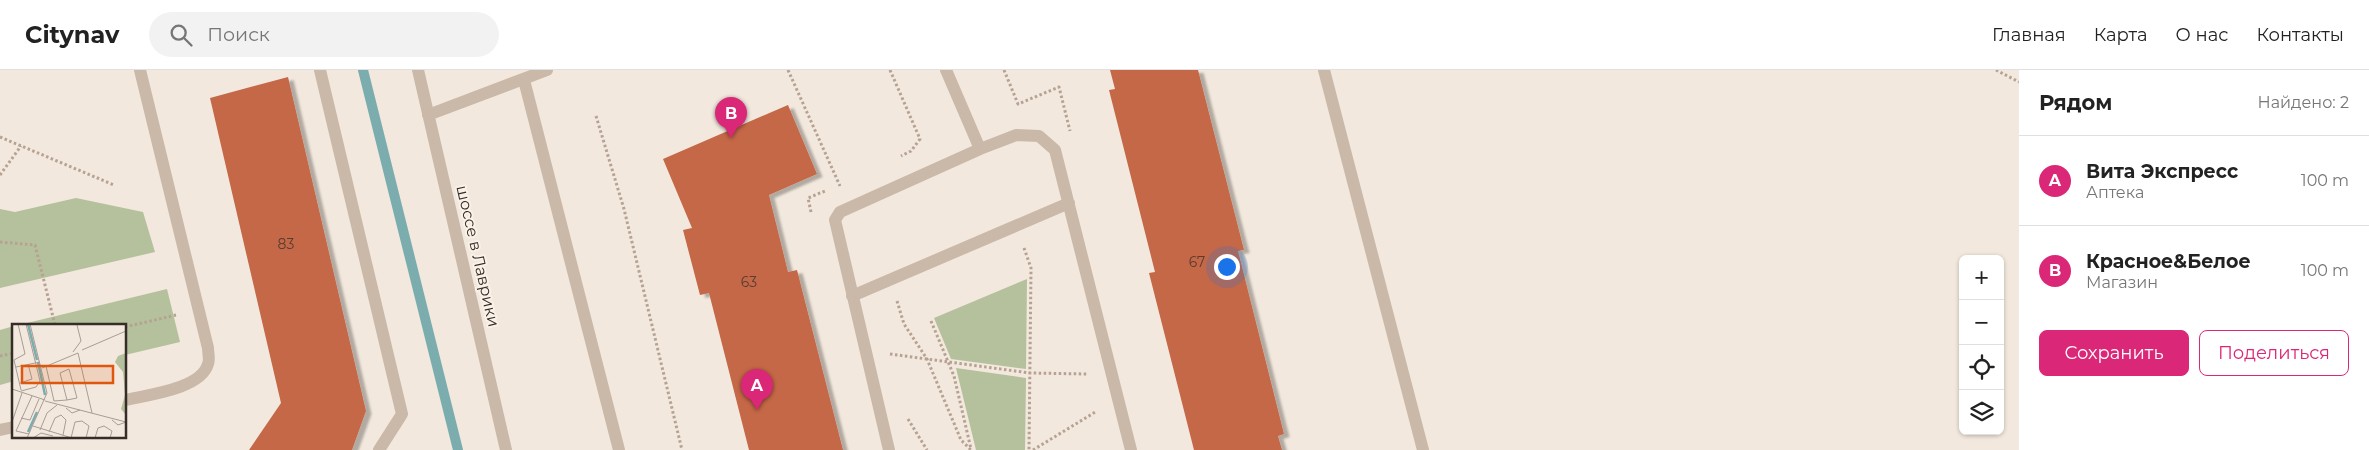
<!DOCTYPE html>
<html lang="ru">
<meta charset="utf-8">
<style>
body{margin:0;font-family:Montserrat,sans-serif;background:#f2f2f2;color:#222}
.controls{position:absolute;right:15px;bottom:15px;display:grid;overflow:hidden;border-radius:8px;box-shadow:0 1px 4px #0004}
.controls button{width:45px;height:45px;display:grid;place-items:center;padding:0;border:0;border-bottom:1px solid #e0e0e0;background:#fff;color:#222;font:25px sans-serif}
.you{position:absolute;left:1226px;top:196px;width:18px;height:18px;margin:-12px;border:4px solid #fff;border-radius:50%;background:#1a73e8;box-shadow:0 0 0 8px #1a73e833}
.badge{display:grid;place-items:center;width:32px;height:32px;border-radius:50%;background:#db2777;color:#fff;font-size:16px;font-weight:700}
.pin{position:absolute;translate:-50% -41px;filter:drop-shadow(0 1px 2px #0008)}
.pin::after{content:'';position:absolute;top:26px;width:18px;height:15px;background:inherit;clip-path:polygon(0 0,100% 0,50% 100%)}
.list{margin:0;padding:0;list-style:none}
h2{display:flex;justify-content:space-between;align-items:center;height:65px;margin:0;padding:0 20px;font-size:21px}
h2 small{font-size:16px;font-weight:400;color:#767676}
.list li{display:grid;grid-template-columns:32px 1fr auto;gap:15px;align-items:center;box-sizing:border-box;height:90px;padding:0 20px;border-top:1px solid #e0e0e0}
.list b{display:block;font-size:19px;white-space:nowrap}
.list p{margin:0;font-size:16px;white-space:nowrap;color:#767676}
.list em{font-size:16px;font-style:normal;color:#767676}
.actions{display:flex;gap:10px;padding:15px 20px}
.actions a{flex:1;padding:11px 0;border:1px solid #db2777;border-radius:8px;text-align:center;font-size:18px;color:#db2777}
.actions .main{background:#db2777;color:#fff}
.icon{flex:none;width:28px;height:28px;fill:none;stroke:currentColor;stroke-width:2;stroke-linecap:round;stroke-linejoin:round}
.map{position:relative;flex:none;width:2019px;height:380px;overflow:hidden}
header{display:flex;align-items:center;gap:30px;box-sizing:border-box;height:70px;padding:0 25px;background:#fff;border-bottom:1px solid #e0e0e0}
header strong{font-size:24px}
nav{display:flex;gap:28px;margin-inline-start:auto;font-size:18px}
.search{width:350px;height:45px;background:#f2f2f2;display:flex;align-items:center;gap:12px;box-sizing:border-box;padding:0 18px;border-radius:28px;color:#767676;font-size:19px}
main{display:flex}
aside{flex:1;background:#fff}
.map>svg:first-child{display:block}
.green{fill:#b5c19c}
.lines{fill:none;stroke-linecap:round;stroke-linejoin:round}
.stream{stroke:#7badaf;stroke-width:10}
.building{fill:#c56747;filter:url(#shadow)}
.path{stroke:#b6a292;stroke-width:3;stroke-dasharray:2.5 2.5;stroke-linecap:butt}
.minor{stroke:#cab8a8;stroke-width:12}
.labels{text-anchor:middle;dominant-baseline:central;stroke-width:4;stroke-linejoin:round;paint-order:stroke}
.number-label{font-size:14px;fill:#5a3c30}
.street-label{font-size:16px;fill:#372d28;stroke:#faf2e9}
.inset-river{fill:none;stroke:#7badaf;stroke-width:2.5}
.inset-road{fill:none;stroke:#a79d95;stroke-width:1}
.view{fill:#df570d;fill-opacity:0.15;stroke:#df570d;stroke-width:2.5}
.inset-edge{fill:none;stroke:#372d28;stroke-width:2.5}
</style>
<header>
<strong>Citynav</strong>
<div class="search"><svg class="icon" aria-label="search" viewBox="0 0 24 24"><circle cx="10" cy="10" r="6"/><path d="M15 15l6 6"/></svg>Поиск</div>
<nav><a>Главная</a><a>Карта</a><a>О нас</a><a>Контакты</a></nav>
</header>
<main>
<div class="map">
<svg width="2019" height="380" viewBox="0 0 2019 380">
<defs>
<filter id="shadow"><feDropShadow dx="5.5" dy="3" stdDeviation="1" flood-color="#0004"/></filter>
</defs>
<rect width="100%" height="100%" fill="#f2e8dd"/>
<path class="green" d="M 76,128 L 143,142 L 155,182 L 0,218 L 0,139 L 15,142 Z
M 1027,209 L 1026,299 L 951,289 L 934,248 Z
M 167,219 L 180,272 L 125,285 L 125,255 L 19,255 Z
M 14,256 L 14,311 L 0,315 L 0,260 Z
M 956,298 L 1026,308 L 1025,380 L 976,380 Z"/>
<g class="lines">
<path class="stream" d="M 363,0 L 458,380"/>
</g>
<path class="building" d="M 1110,0 L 1198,0 L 1244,180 L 1238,181 L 1284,364 L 1278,366 L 1282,380 L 1194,380 L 1149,203 L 1155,202 L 1109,20 L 1115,19 Z
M 288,7 L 366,341 L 352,380 L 249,380 L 281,333 L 210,28 Z
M 788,35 L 817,104 L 769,125 L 788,202 L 797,200 L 843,380 L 749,380 L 709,223 L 700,225 L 683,160 L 692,158 L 663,89 Z"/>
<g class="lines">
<path class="path" d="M 788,0 L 840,116
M 890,0 L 920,69 L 911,81 L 901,86
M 1004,0 L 1018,34 L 1059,17 L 1070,61
M 1996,0 L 2019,12
M 596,46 L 624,139 L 682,380
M 0,67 L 114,115
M 0,105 L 21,76
M 811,142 L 808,128 L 825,121
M 0,172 L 35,175 L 55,255
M 1024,178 L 1031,198 L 1029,380
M 897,231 L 904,254 L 927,289 L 961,370 L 971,380
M 931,251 L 954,306 L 971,379
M 125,257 L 176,245
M 890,284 L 1030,303 L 1087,304
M 0,286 L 14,283
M 908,349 L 927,380
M 1033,380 L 1097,341"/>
<path class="minor" d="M 320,0 L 402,344 L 379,380
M 418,0 L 506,380
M 946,0 L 980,79
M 1324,0 L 1423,380
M 524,10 L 619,380
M 428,45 L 547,0
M 852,226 L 1069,133
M 125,330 C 147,325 201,319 208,294 C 210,290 208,283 208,278 L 140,0
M 0,360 L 14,357
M 889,380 L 835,150 L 840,142 L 980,79 L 1016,65 L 1039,66 L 1055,80 L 1131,380"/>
</g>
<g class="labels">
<g class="number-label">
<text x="286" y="174">83</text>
<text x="1197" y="192">67</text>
<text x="749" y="212">63</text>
</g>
<g class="street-label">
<text transform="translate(478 186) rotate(77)">шоссе в Лаврики</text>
</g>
</g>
<g transform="translate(12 254)">
<rect width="114" height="114" fill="#f2e8dd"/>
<path d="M 114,29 L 114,91 L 109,85 L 113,71 L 111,48 L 103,38 L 106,32 Z" fill="#b5c19c"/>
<path class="inset-river" d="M 16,0 L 25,36M 26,38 L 33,71M 16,108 L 25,88"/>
<path class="inset-road" d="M 6,0 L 13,30 L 2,36 L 9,66M 70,26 L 114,7M 61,28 L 69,17 L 65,1M 34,42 L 42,77M 4,43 L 28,38M 30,44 L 66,29 L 80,89M 8,59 L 20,55 L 16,40M 0,65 L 33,76M 9,67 L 24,63 L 28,57 L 14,0M 33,77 L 114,98M 42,77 L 55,76 L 48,49 L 57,45 L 65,74 L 55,76M 54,84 L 60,89 L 68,86M 9,94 L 18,96 L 27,75M 100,96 L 106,101 L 114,98M 0,98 L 10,69M 21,102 L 60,114M 28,106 L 35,89 L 45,81M 37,108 L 43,94 L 49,91 L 54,96 L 51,111M 17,110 L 4,107 L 20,72M 15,114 L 35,69 L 18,0M 21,114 L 29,109 L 41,112M 59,114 L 63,98 L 70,97 L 77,102 L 74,114M 83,114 L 86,104 L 92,102 L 100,107 L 98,114"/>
<path class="view" d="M 10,42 L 101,42 L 101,59 L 10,59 Z"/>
<rect width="114" height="114" class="inset-edge"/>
</g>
</svg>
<div class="controls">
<button>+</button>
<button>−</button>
<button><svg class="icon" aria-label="locate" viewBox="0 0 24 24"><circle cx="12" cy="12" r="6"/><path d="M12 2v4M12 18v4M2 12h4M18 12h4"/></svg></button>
<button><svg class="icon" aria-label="layers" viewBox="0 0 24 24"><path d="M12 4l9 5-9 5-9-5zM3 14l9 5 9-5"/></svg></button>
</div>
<div class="you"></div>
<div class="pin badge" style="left:757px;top:340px">A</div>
<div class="pin badge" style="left:731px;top:68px">B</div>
</div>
<aside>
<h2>Рядом<small>Найдено: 2</small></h2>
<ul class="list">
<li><span class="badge">A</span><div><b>Вита Экспресс</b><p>Аптека</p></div><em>100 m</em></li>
<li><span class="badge">B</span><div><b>Красное&amp;Белое</b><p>Магазин</p></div><em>100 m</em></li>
</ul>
<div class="actions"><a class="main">Сохранить</a><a>Поделиться</a></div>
</aside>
</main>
